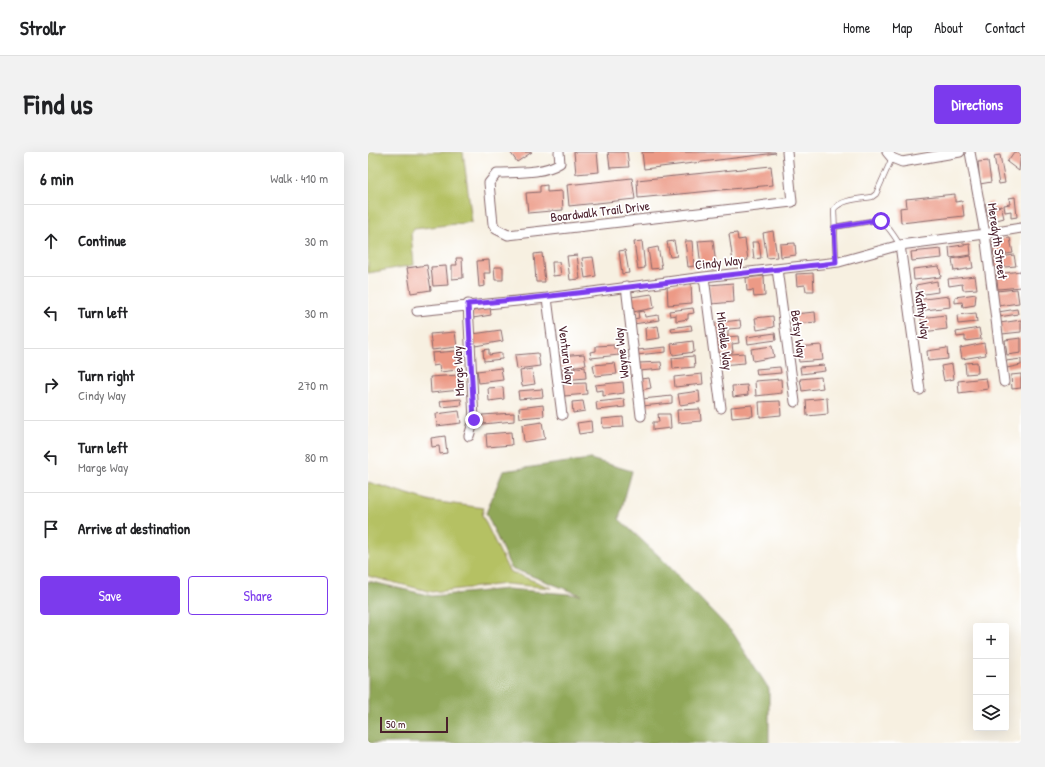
<!DOCTYPE html>
<meta charset="utf-8">
<style>
body{margin:0;font-family:"Patrick Hand",sans-serif;background:#f2f2f2;color:#202124}
.controls{position:absolute;right:12px;bottom:12px;display:grid;overflow:hidden;border-radius:4px;box-shadow:0 4px 16px #0002}
.controls button{width:36px;height:36px;display:grid;place-items:center;padding:0;border:0;border-bottom:1px solid #e0e0e0;background:#fff;color:#202124;font:20px sans-serif}
.scale{position:absolute;left:12px;bottom:10px;width:68px;box-sizing:border-box;padding-left:4px;border:2px solid #4a1f2b;border-top:0;font-size:11px;line-height:14px;white-space:nowrap;color:#4a1f2b;-webkit-text-stroke:3px #fff;paint-order:stroke}
.stop{position:absolute;width:12px;height:12px;margin:-9px;border:3px solid #7c3aed;border-radius:50%;background:#fff}
.stop.end{background:#7c3aed;border-color:#fff;box-shadow:0 1px 4px #0008}
.list{margin:0;padding:0;list-style:none}
h2{display:flex;justify-content:space-between;align-items:center;height:52px;margin:0;padding:0 16px;font-size:17px}
h2 small{font-size:13px;font-weight:400;color:#757577}
.list li{display:grid;grid-template-columns:26px 1fr auto;gap:12px;align-items:center;box-sizing:border-box;height:72px;padding:0 16px;border-top:1px solid #e0e0e0}
.list b{display:block;font-size:15px;white-space:nowrap}
.list p{margin:0;font-size:13px;white-space:nowrap;color:#757577}
.list em{font-size:13px;font-style:normal;color:#757577}
.actions{display:flex;gap:8px;padding:12px 16px}
.actions a{flex:1;padding:9px 0;border:1px solid #7c3aed;border-radius:4px;text-align:center;font-size:14px;color:#7c3aed}
.actions .main{background:#7c3aed;color:#fff}
.icon{flex:none;width:22px;height:22px;fill:none;stroke:currentColor;stroke-width:2;stroke-linecap:round;stroke-linejoin:round}
.map{position:relative;flex:none;width:653px;height:591px;overflow:hidden;border-radius:4px}
header{display:flex;align-items:center;gap:24px;box-sizing:border-box;height:56px;padding:0 20px;background:#fff;border-bottom:1px solid #e0e0e0}
header strong{font-size:19px}
nav{display:flex;gap:22px;margin-inline-start:auto;font-size:14px}
.intro{display:flex;align-items:center;justify-content:space-between;box-sizing:border-box;height:96px;padding:0 24px}
h1{margin:0;font-size:28px}
.button{padding:10px 18px;border-radius:4px;background:#7c3aed;color:#fff;font-size:14px;font-weight:700}
main{display:flex;gap:24px;padding:0 24px}
aside{flex:1;background:#fff;border-radius:4px;box-shadow:0 4px 16px #0002}
.map>svg:first-child{display:block}
.green{fill:#b5c163;stroke:#807047}
.forest{fill:#90a759;stroke:#6d6342}
.building{fill:#ec9a86}
.lines{fill:none;stroke-linecap:round;stroke-linejoin:round}
.service-casing{stroke:#87686b;stroke-width:6}
.minor-casing{stroke:#87686b;stroke-width:11}
.service{stroke:#fff;stroke-width:4.5}
.minor{stroke:#fff;stroke-width:9}
.route{stroke:#7c3aed;stroke-width:5}
.labels{text-anchor:middle;dominant-baseline:central;stroke-width:3.5;stroke-linejoin:round;paint-order:stroke}
.street-label{font-size:13px;fill:#4a1f2b;stroke:#fff}
</style>
<header>
<strong>Strollr</strong>
<nav><a>Home</a><a>Map</a><a>About</a><a>Contact</a></nav>
</header>
<div class="intro"><h1>Find us</h1><a class="button">Directions</a></div>
<main>
<aside>
<h2>6 min<small>Walk · 410 m</small></h2>
<ul class="list">
<li><svg class="icon" aria-label="ahead" viewBox="0 0 24 24"><path d="M12 20V5M6 11l6-6 6 6"/></svg><div><b>Continue</b></div><em>30 m</em></li>
<li><svg class="icon" aria-label="left" viewBox="0 0 24 24"><path d="M17 20v-9H6M10 6l-5 5 5 5"/></svg><div><b>Turn left</b></div><em>30 m</em></li>
<li><svg class="icon" aria-label="right" viewBox="0 0 24 24"><path d="M7 20v-9h11M14 6l5 5-5 5"/></svg><div><b>Turn right</b><p>Cindy Way</p></div><em>270 m</em></li>
<li><svg class="icon" aria-label="left" viewBox="0 0 24 24"><path d="M17 20v-9H6M10 6l-5 5 5 5"/></svg><div><b>Turn left</b><p>Marge Way</p></div><em>80 m</em></li>
<li><svg class="icon" aria-label="arrive" viewBox="0 0 24 24"><path d="M6 21V4h12l-3 4 3 4H6"/></svg><div><b>Arrive at destination</b></div></li>
</ul>
<div class="actions"><a class="main">Save</a><a>Share</a></div>
</aside>
<div class="map">
<svg width="653" height="591" viewBox="0 0 653 591">
<rect width="100%" height="100%" fill="#fff"/>
<filter id="ink" filterUnits="userSpaceOnUse"><feTurbulence type="fractalNoise" baseFrequency=".025" numOctaves="2"/><feDisplacementMap in="SourceGraphic" scale="8" xChannelSelector="R" yChannelSelector="G"/><feConvolveMatrix kernelMatrix="1 2 1 2 8 2 1 2 1" color-interpolation-filters="sRGB"/></filter>
<filter id="wash" filterUnits="userSpaceOnUse"><feTurbulence type="fractalNoise" baseFrequency=".012" numOctaves="4" result="noise"/><feDisplacementMap in="SourceGraphic" scale="16" xChannelSelector="R" yChannelSelector="G"/><feGaussianBlur stdDeviation="0.9" result="paint"/><feColorMatrix in="noise" values="0 0 0 0 0 0 0 0 0 0 0 0 0 0 0 0 0 1.4 0 .05"/><feComposite in="paint" operator="in"/></filter>
<g filter="url(#wash)">
<rect width="100%" height="100%" fill="#f7f0e1"/>
<path class="green" d="M 0,0 L 95,0 L 104,70 L 46,77 L 43,82 L 46,113 L 0,121 Z
M 0,330 L 63,349 L 116,356 L 114,363 L 141,419 L 184,436 L 138,432 L 64,440 L 0,424 Z"/>
<path class="forest" d="M 222,307 L 264,319 L 251,367 L 293,406 L 365,481 L 401,537 L 401,591 L 0,591 L 0,429 L 64,444 L 139,437 L 213,443 L 143,416 L 118,361 L 135,319 Z"/>
<g id="blocks">
<path class="building" d="M 142,0 L 164,0 L 149,10 Z
M 206,0 L 229,0 L 231,20 L 208,22 Z
M 240,0 L 259,0 L 261,15 L 242,16 Z
M 274,0 L 407,0 L 408,1 L 276,17 Z
M 646,0 L 653,0 L 651,19 L 639,10 Z
M 632,3 L 637,31 L 631,32 L 626,4 Z
M 620,9 L 623,30 L 612,32 L 610,10 Z
M 403,14 L 405,33 L 270,46 L 269,28 Z
M 264,26 L 267,47 L 201,54 L 199,33 Z
M 179,33 L 179,40 L 194,39 L 195,58 L 160,61 L 158,41 L 172,40 L 172,34 Z
M 587,42 L 587,50 L 594,49 L 596,64 L 533,71 L 532,56 L 539,55 L 538,47 Z
M 647,45 L 649,65 L 643,66 L 643,59 L 637,60 L 636,53 L 642,52 L 641,46 Z
M 624,50 L 626,56 L 633,54 L 636,66 L 622,70 L 617,52 Z
M 405,79 L 409,105 L 399,106 L 395,81 Z
M 369,81 L 370,88 L 377,87 L 380,108 L 365,110 L 361,82 Z
M 642,86 L 645,101 L 626,104 L 624,88 Z
M 345,88 L 348,113 L 333,115 L 330,89 Z
M 274,89 L 277,116 L 270,117 L 266,90 Z
M 306,89 L 309,104 L 302,105 L 299,90 Z
M 317,89 L 324,89 L 326,114 L 320,115 Z
M 384,90 L 391,90 L 393,106 L 386,107 Z
M 427,91 L 428,103 L 413,105 L 412,92 Z
M 602,92 L 603,103 L 582,106 L 581,95 Z
M 290,95 L 294,116 L 283,117 L 280,97 Z
M 573,97 L 574,106 L 544,109 L 543,100 Z
M 257,98 L 261,121 L 254,122 L 251,99 Z
M 174,101 L 177,130 L 168,130 L 166,102 Z
M 209,103 L 212,127 L 202,128 L 199,104 Z
M 646,103 L 648,114 L 627,116 L 626,106 Z
M 603,104 L 605,116 L 586,119 L 584,107 Z
M 225,105 L 228,124 L 217,126 L 214,106 Z
M 88,106 L 94,106 L 95,126 L 84,127 L 84,113 L 89,113 Z
M 121,108 L 122,121 L 116,121 L 117,134 L 111,135 L 109,109 Z
M 184,110 L 191,110 L 193,123 L 185,124 Z
M 59,113 L 63,138 L 43,141 L 39,116 Z
M 78,114 L 80,133 L 65,134 L 63,115 Z
M 571,114 L 573,125 L 546,128 L 545,117 Z
M 126,115 L 135,115 L 135,128 L 127,128 Z
M 653,119 L 653,135 L 630,137 L 628,122 Z
M 445,121 L 446,139 L 438,139 L 437,133 L 429,134 L 428,122 Z
M 396,124 L 397,144 L 386,145 L 385,138 L 379,139 L 378,126 Z
M 607,124 L 609,137 L 595,138 L 594,132 L 581,134 L 580,127 Z
M 569,129 L 570,140 L 550,143 L 548,133 Z
M 323,131 L 324,151 L 300,153 L 299,133 Z
M 365,131 L 366,150 L 343,152 L 341,133 Z
M 649,137 L 651,151 L 630,154 L 628,139 Z
M 284,142 L 286,156 L 265,160 L 263,145 Z
M 608,142 L 607,153 L 595,155 L 594,150 L 587,151 L 587,145 Z
M 581,144 L 582,155 L 549,159 L 548,148 Z
M 122,156 L 123,163 L 105,166 L 104,159 Z
M 325,156 L 326,161 L 320,162 L 320,167 L 308,169 L 308,163 L 302,164 L 301,159 Z
M 649,157 L 650,162 L 631,165 L 630,160 Z
M 276,159 L 277,165 L 290,163 L 291,168 L 266,172 L 265,167 L 271,166 L 270,160 Z
M 447,160 L 448,170 L 427,172 L 426,162 Z
M 608,161 L 609,170 L 590,172 L 589,163 Z
M 577,163 L 579,177 L 555,180 L 553,166 Z
M 405,164 L 406,175 L 389,178 L 387,166 Z
M 372,168 L 373,176 L 360,177 L 360,184 L 347,185 L 346,171 Z
M 653,168 L 653,180 L 634,182 L 632,171 Z
M 323,173 L 324,178 L 304,180 L 303,176 Z
M 290,174 L 292,186 L 278,188 L 277,176 Z
M 611,176 L 613,187 L 597,189 L 597,184 L 589,185 L 588,180 Z
M 133,178 L 135,189 L 107,194 L 105,182 Z
M 87,180 L 89,195 L 64,198 L 62,182 Z
M 407,181 L 408,188 L 380,192 L 379,185 Z
M 370,184 L 371,191 L 364,192 L 365,200 L 351,201 L 349,186 Z
M 653,186 L 653,201 L 639,203 L 637,188 Z
M 325,189 L 326,200 L 305,203 L 303,192 Z
M 616,191 L 618,203 L 594,207 L 592,196 Z
M 246,193 L 246,197 L 250,197 L 251,203 L 223,206 L 222,200 L 228,199 L 228,194 Z
M 453,193 L 455,208 L 431,210 L 429,195 Z
M 404,194 L 406,205 L 385,209 L 383,197 Z
M 298,195 L 298,200 L 269,203 L 269,198 Z
M 579,196 L 580,207 L 560,209 L 559,199 Z
M 121,197 L 121,203 L 134,201 L 134,207 L 116,209 L 115,198 Z
M 88,199 L 90,218 L 72,220 L 71,213 L 65,214 L 64,201 Z
M 170,201 L 172,214 L 149,217 L 147,203 Z
M 376,201 L 377,211 L 352,213 L 351,203 Z
M 216,202 L 218,213 L 192,216 L 191,204 Z
M 326,204 L 327,215 L 305,217 L 304,206 Z
M 653,207 L 653,213 L 639,216 L 638,209 Z
M 293,210 L 294,217 L 271,219 L 271,211 Z
M 609,210 L 610,221 L 598,222 L 597,211 Z
M 247,211 L 249,222 L 227,224 L 225,213 Z
M 584,212 L 586,227 L 576,229 L 573,214 Z
M 456,213 L 457,219 L 433,222 L 432,215 Z
M 217,215 L 218,226 L 195,228 L 194,218 Z
M 412,215 L 413,221 L 389,223 L 388,217 Z
M 133,216 L 135,228 L 111,231 L 109,219 Z
M 164,217 L 167,232 L 154,234 L 152,219 Z
M 334,222 L 335,232 L 307,235 L 306,225 Z
M 653,222 L 653,236 L 644,237 L 643,223 Z
M 91,223 L 92,238 L 63,241 L 62,225 Z
M 453,225 L 455,236 L 434,239 L 432,227 Z
M 281,226 L 283,236 L 273,238 L 272,227 Z
M 618,226 L 620,237 L 591,241 L 590,229 Z
M 413,227 L 414,241 L 388,244 L 387,229 Z
M 255,230 L 256,241 L 235,244 L 235,238 L 228,239 L 227,233 Z
M 218,231 L 219,242 L 196,244 L 195,232 Z
M 379,233 L 380,243 L 365,245 L 364,234 Z
M 135,235 L 136,247 L 121,249 L 120,236 Z
M 174,237 L 175,245 L 151,247 L 150,239 Z
M 331,239 L 332,250 L 312,253 L 310,242 Z
M 304,244 L 304,251 L 274,254 L 274,247 Z
M 459,246 L 460,262 L 439,264 L 438,248 Z
M 93,247 L 94,253 L 73,255 L 72,249 Z
M 256,247 L 257,255 L 229,258 L 228,250 Z
M 215,249 L 217,259 L 205,261 L 204,250 Z
M 412,249 L 413,263 L 392,265 L 391,250 Z
M 175,253 L 176,264 L 152,266 L 151,256 Z
M 384,253 L 385,264 L 364,266 L 363,255 Z
M 332,257 L 333,269 L 310,271 L 309,258 Z
M 91,259 L 93,271 L 69,274 L 68,262 Z
M 146,261 L 146,269 L 115,272 L 114,263 Z
M 290,262 L 302,262 L 303,276 L 285,278 L 285,270 L 291,270 Z
M 255,265 L 256,275 L 235,276 L 234,267 Z
M 223,269 L 224,280 L 211,282 L 209,271 Z
M 174,270 L 177,287 L 156,290 L 154,273 Z
M 143,280 L 144,293 L 119,295 L 118,282 Z
M 77,284 L 79,301 L 72,302 L 71,294 L 64,295 L 63,286 Z"/>
</g>
</g>
<g filter="url(#ink)">
<use href="#blocks" fill-opacity="0" stroke="#87686b" stroke-width="1"/>
<g class="lines">
<g class="service-casing">
<path id="service" d="M 466,75 L 509,68 C 519,71 526,84 532,93
M 468,111 L 466,57 C 474,47 492,47 504,45 L 508,42 L 524,6"/>
</g>
<g class="minor-casing">
<path id="minor" d="M 191,0 L 192,11 C 174,22 150,20 129,21 L 121,31 L 125,72 L 128,77 L 140,83 L 424,50 L 419,0
M 519,0 L 524,6 L 534,10 L 592,0
M 602,0 L 617,82 L 636,230
M 532,93 L 552,238
M 409,117 L 427,250
M 336,125 L 353,256
M 258,134 L 273,264
M 179,146 L 194,263
M 100,152 L 106,268 L 101,284
M 49,159 L 179,146 L 336,125 L 471,110 L 532,93 L 617,82 L 653,76"/>
</g>
<use href="#service" class="service"/>
<use href="#minor" class="minor"/>
</g>
</g>
<g class="lines" filter="url(#ink)">
<path class="route" d="M 106,268 L 100,152 C 223,142 345,123 468,111 L 466,75 L 509,68 L 513,69"/>
</g>
<g class="labels">
<g class="street-label">
<text transform="translate(232 59) rotate(-7)">Boardwalk Trail Drive</text>
<text transform="translate(630 89) rotate(82)">Meredyth Street</text>
<text transform="translate(351 110) rotate(-6)">Cindy Way</text>
<text transform="translate(555 163) rotate(82)">Kathy Way</text>
<text transform="translate(431 182) rotate(82)">Betsy Way</text>
<text transform="translate(357 189) rotate(83)">Michelle Way</text>
<text transform="translate(253 201) rotate(-97)">Wayne Way</text>
<text transform="translate(199 203) rotate(83)">Ventura Way</text>
<text transform="translate(90 219) rotate(-93)">Marge Way</text>
</g>
</g>
</svg>
<div class="controls">
<button>+</button>
<button>−</button>
<button><svg class="icon" aria-label="layers" viewBox="0 0 24 24"><path d="M12 4l9 5-9 5-9-5zM3 14l9 5 9-5"/></svg></button>
</div>
<div class="scale">50 m</div>
<div class="stop" style="left:513px;top:69px"></div>
<div class="stop end" style="left:106px;top:268px"></div>
</div>
</main>
